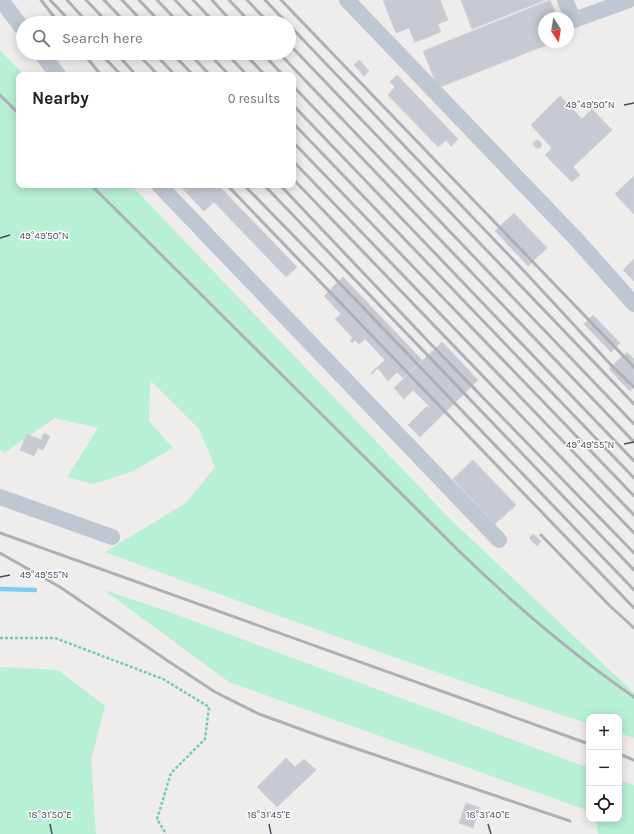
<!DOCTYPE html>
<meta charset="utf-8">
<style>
body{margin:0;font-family:Karla,sans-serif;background:#f6f6f6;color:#202124}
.controls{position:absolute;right:12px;bottom:12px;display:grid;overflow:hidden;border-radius:8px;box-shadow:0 2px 10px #0003}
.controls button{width:36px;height:36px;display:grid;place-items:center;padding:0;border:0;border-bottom:1px solid #e0e0e0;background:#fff;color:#202124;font:20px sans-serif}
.compass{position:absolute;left:538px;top:12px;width:36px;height:36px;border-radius:50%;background:#fff;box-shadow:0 2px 10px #0003;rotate:168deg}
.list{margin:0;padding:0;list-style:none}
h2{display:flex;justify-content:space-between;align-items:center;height:52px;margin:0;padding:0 16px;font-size:17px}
h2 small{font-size:13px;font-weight:400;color:#757577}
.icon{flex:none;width:22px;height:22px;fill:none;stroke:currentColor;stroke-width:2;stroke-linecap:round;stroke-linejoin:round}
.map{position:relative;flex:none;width:634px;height:834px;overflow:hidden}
.search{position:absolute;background:#fff;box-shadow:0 2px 10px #0003;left:16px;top:16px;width:280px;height:44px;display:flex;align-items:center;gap:10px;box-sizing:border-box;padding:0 14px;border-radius:22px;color:#757577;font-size:15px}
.panel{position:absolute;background:#fff;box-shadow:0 2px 10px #0003;left:16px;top:72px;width:280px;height:116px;border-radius:8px}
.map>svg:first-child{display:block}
.green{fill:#b7f0d4}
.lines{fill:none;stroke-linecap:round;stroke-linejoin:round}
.stream{stroke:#82ccef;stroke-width:4.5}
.building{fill:#c8cad3;stroke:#d0d1d8}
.path{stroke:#6ecfaa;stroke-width:2.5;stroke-dasharray:3 2;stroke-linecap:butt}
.minor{stroke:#bfc7d3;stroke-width:16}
.rail{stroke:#aeb0b7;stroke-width:3}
.ticks{fill:none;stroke:#444d5a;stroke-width:1.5}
.ticks-label{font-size:10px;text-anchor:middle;fill:#444d5a;stroke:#fff;stroke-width:3;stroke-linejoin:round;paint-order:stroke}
</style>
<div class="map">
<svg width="634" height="834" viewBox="0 0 634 834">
<rect width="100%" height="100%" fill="#efecec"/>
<path class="green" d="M 0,50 L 24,75 L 19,75 L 19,185 L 131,185 L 450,519 L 634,693 L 634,738 L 619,733 L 619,717 L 589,717 L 589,724 C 426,670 265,611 105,552 L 186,503 L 215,467 L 199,429 L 150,380 L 149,421 L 173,448 L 131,472 L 93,484 L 67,477 L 98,428 L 55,418 L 4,453 L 0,449 Z
M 104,590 L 164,610 L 589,768 L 589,811 L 229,682 Z
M 0,667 L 58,670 L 105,706 L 91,760 L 96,834 L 0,834 Z
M 619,780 L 634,785 L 634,834 L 598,834 L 596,819 L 619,819 Z"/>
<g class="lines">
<path class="stream" d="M 0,589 L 35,590"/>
</g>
<path class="building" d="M 383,0 L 440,0 L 448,20 L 438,24 L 441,32 L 415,42 L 409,28 L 396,33 Z
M 461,0 L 545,0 L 472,29 Z
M 550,0 L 557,18 L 544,18 L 544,42 L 554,42 L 438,88 L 423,51 Z
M 359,60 L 369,71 L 364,76 L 354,65 Z
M 397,75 L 458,139 L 451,146 L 446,140 L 438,147 L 388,95 L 395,87 L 390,82 Z
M 560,96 L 582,119 L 592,109 L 612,130 L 573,167 L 580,175 L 572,182 L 545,155 L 552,148 L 531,125 Z
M 538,140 L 542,144 L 540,148 L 536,148 L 533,144 L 535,141 Z
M 634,176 L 634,214 L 615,194 Z
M 179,185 L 218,185 L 297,267 L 286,277 L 214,202 L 204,211 Z
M 514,213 L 547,248 L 528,266 L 495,231 Z
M 634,259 L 634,281 L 623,270 Z
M 343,277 L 422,360 L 403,378 L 397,372 L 388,381 L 378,368 L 372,374 L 371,373 L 385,360 L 365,339 L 359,344 L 355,340 L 352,343 L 350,340 L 353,338 L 335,319 L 341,314 L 324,296 Z
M 593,315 L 620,343 L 611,352 L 584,324 Z
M 442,342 L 478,380 L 420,437 L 408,425 L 427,406 L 429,408 L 430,407 L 413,390 L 404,399 L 394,388 Z
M 627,352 L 634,359 L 634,387 L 630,391 L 609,369 Z
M 44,433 L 50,436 L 43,450 L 38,448 L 34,456 L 20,450 L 27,434 L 41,440 Z
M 473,460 L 516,505 L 495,524 L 453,479 Z
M 533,534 L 541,541 L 537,546 L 529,538 Z
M 286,758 L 295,767 L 304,759 L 316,770 L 277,807 L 257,787 Z
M 466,803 L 480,808 L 473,828 L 459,823 Z"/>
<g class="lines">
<path class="path" d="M 0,638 L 55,638 L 163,679 L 209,707 L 205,739 L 171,773 L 157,819 L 166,834"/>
<path class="minor" d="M 1,0 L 23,29
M 347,0 L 577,240 L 634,304
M 565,0 L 574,20 L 629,0
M 41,53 L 58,75
M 159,185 L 499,540
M 0,497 L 112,537"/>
<path class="rail" d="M 41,0 L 59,23
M 50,0 L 72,23
M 67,0 L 88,23
M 86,0 L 108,23
M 104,0 L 126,23
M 122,0 L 144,23
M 139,0 L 161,23
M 157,0 L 179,23
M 175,0 L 197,23
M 193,0 L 215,23
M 212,0 L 233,23
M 229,0 L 251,23
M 247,0 L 269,23
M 265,0 L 287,23
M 281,0 L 634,367
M 289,25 L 524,271 L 612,366 L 634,387
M 289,44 L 634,404
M 83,53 L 101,75
M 100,53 L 121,75
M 116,53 L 136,75
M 137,53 L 158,75
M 154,53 L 175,75
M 172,53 L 193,75
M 189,53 L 210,75
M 208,53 L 229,75
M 226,53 L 247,75
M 244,53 L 265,75
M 262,53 L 283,75
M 279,53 L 634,424
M 293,86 L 634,442
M 0,95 L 19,114
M 293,105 L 634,461
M 293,123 L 634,478
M 293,142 L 634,496
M 293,161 L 634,515
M 293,179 L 634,533
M 91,185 L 461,553 C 515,605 572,654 634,697
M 227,185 L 634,608
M 244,185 L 329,272 L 634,590
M 264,185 L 634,570
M 280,185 L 425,338 L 634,553
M 0,533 L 589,744
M 541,535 L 610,606 L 634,628
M 0,553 L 60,587 L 168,661 L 215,692 L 259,714 L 325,738 L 570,821
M 619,754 L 634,760"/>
</g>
<path class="ticks" d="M 624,105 L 634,103M 0,238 L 10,235M 624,444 L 634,442M 0,577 L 10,575M 50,824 L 52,834M 269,824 L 271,834M 488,824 L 491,834"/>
<g class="ticks-label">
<text x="590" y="108">49°49'50"N</text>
<text x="44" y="239">49°49'50"N</text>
<text x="590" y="448">49°49'55"N</text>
<text x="44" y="578">49°49'55"N</text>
<text x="50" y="818">18°31'50"E</text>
<text x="269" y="818">18°31'45"E</text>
<text x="488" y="818">18°31'40"E</text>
</g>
</svg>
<div class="controls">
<button>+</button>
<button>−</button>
<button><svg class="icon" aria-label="locate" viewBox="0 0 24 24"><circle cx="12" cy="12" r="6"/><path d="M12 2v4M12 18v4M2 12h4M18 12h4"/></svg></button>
</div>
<svg class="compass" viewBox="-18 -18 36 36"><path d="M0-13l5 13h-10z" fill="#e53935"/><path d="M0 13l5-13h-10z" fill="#757577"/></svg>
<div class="search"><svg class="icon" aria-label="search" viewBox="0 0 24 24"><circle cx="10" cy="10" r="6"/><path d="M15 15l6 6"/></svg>Search here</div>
<section class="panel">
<h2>Nearby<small>0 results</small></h2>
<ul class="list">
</ul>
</section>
</div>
